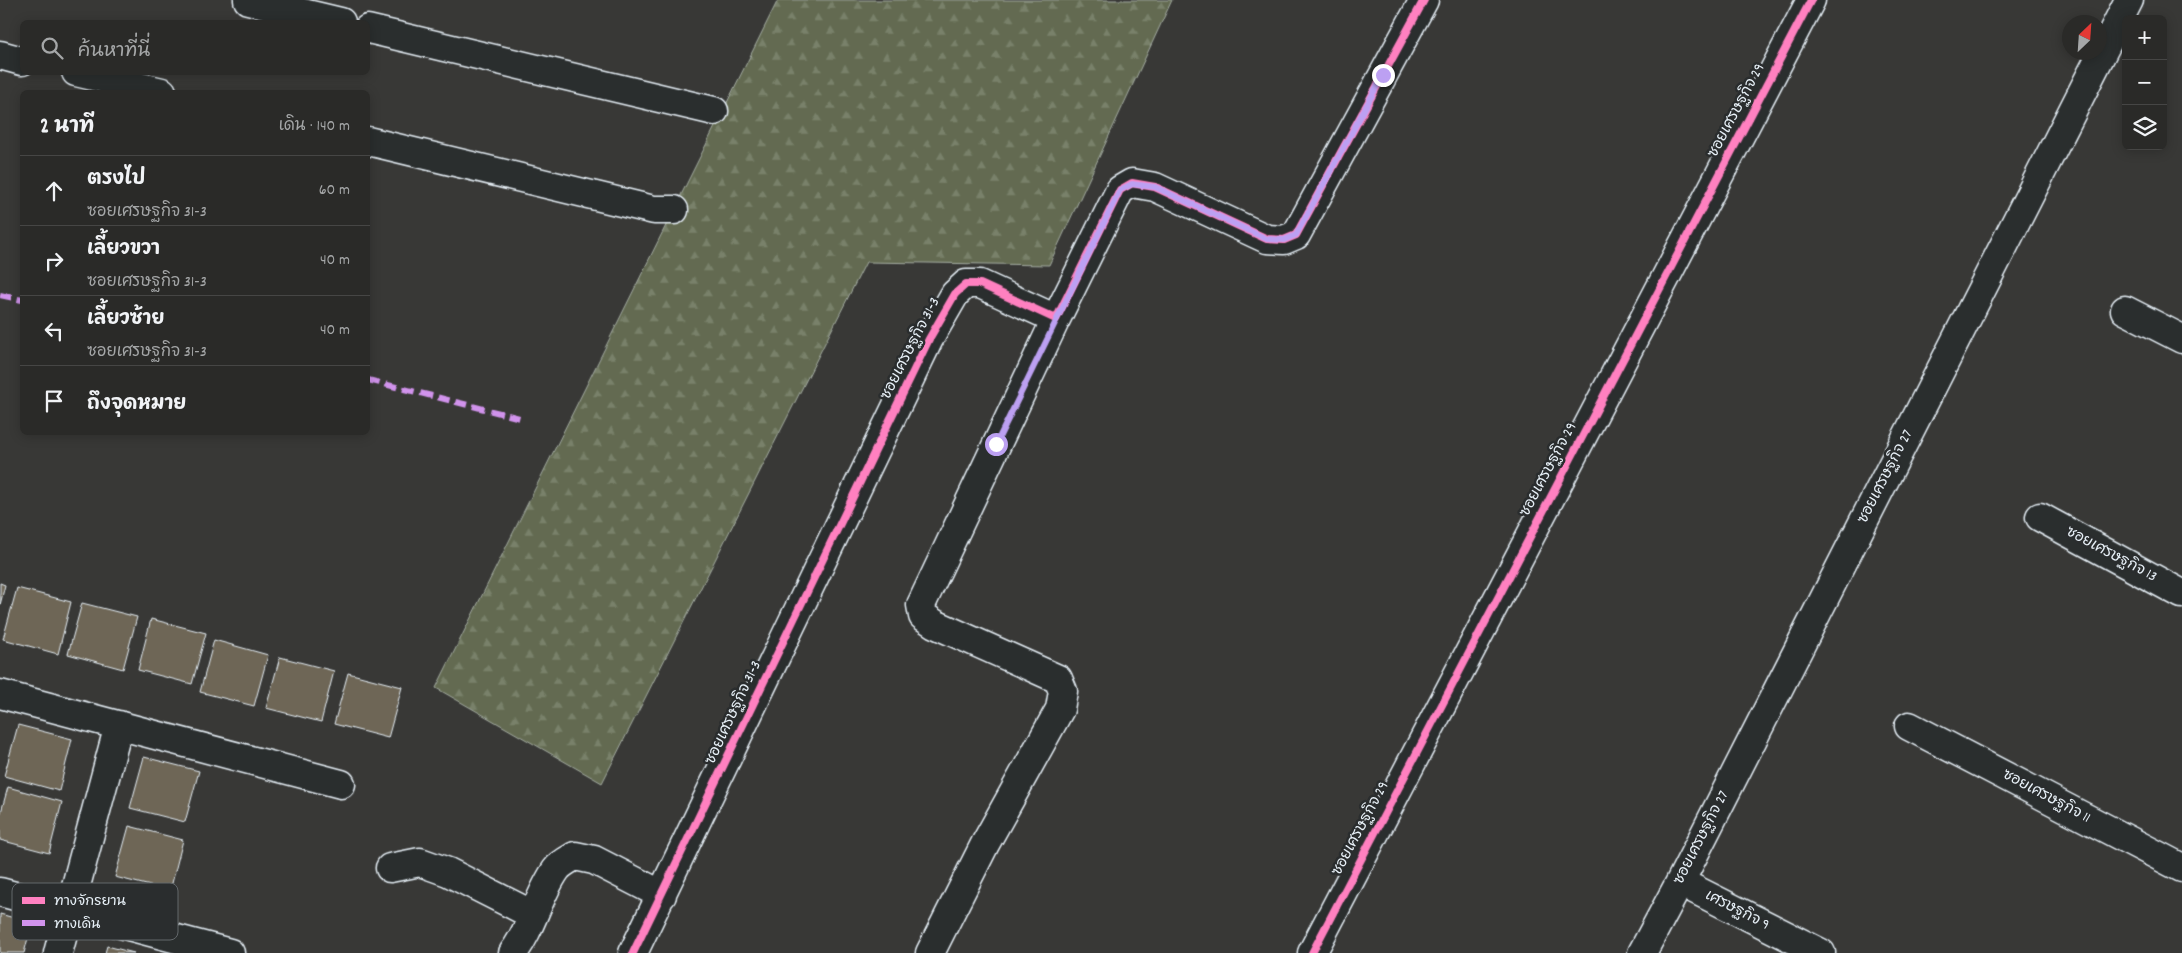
<!DOCTYPE html>
<html lang="th">
<meta charset="utf-8">
<style>
body{margin:0;font-family:Dekko,"Playpen Sans Thai",sans-serif;background:#323230;color:#f1f3f6}
.controls{position:absolute;right:15px;top:15px;display:grid;overflow:hidden;border-radius:8px;box-shadow:0 2px 12px #0003}
.controls button{width:45px;height:45px;display:grid;place-items:center;padding:0;border:0;border-bottom:1px solid #464645;background:#2a2a28;color:#f1f3f6;font:25px sans-serif}
.compass{position:absolute;left:2062px;top:15px;width:45px;height:45px;border-radius:50%;background:#2a2a28;box-shadow:0 2px 12px #0003;rotate:25deg}
.stop{position:absolute;width:15px;height:15px;margin:-11px;border:4px solid #bca0f2;border-radius:50%;background:#fff}
.stop.end{background:#bca0f2;border-color:#fff;box-shadow:0 1px 5px #0008}
.list{margin:0;padding:0;list-style:none}
h2{display:flex;justify-content:space-between;align-items:center;height:65px;margin:0;padding:0 20px;font-size:21px}
h2 small{font-size:16px;font-weight:400;color:#a5a7a8}
.list li{display:grid;grid-template-columns:32px 1fr auto;gap:15px;align-items:center;box-sizing:border-box;height:70px;padding:0 20px;border-top:1px solid #464645}
.list b{display:block;font-size:19px;white-space:nowrap}
.list p{margin:0;font-size:16px;white-space:nowrap;color:#a5a7a8}
.list em{font-size:16px;font-style:normal;color:#a5a7a8}
.icon{flex:none;width:28px;height:28px;fill:none;stroke:currentColor;stroke-width:2;stroke-linecap:round;stroke-linejoin:round}
.map{position:relative;flex:none;width:2182px;height:953px;overflow:hidden}
.search{position:absolute;background:#2a2a28;box-shadow:0 2px 12px #0003;left:20px;top:20px;width:350px;height:55px;display:flex;align-items:center;gap:12px;box-sizing:border-box;padding:0 18px;border-radius:8px;color:#a5a7a8;font-size:19px}
.panel{position:absolute;background:#2a2a28;box-shadow:0 2px 12px #0003;left:20px;top:90px;width:350px;height:345px;border-radius:8px}
.map>svg:first-child{display:block}
.forest{fill:url(#forest-firs);stroke:#a6aea4}
.building{fill:#6e6656;stroke:#e8f1f8}
.lines{fill:none;stroke-linecap:round;stroke-linejoin:round}
.street-casing{stroke:#e8f1f8;stroke-width:31}
.street{stroke:#2a2d2e;stroke-width:28}
.quiet{stroke:#d193ec;stroke-width:6;stroke-dasharray:12 6;stroke-linecap:butt}
.cycleway-casing{stroke:#2a2d2e;stroke-width:11}
.cycleway{stroke:#ff80c0;stroke-width:8}
.route{stroke:#bca0f2;stroke-width:6}
.labels{text-anchor:middle;dominant-baseline:central;stroke-width:5;stroke-linejoin:round;paint-order:stroke}
.street-label{font-size:15px;fill:#e8f1f8;stroke:#2a2d2e}
.key{fill:#2a2d2e;stroke:#63686b;stroke-width:1}
.key-label{font-size:14px;fill:#e8f1f8}
</style>
<div class="map">
<svg width="2182" height="953" viewBox="0 0 2182 953">
<defs>
<pattern id="forest-firs" width="22" height="20" patternUnits="userSpaceOnUse" patternTransform="scale(1.25)"><rect width="22" height="20" fill="#636b51"/><path d="M5 1l3.5 6h-7zM16 11l3.5 6h-7z" fill="#79816b"/></pattern>
</defs>
<rect width="100%" height="100%" fill="#383836"/>
<filter id="ink" filterUnits="userSpaceOnUse"><feTurbulence type="fractalNoise" baseFrequency=".02" numOctaves="2"/><feDisplacementMap in="SourceGraphic" scale="10" xChannelSelector="R" yChannelSelector="G"/><feConvolveMatrix kernelMatrix="1 2 1 2 8 2 1 2 1" color-interpolation-filters="sRGB"/></filter>
<g filter="url(#ink)">
<path class="forest" d="M 778,0 L 1172,0 L 1049,265 L 866,262 L 602,783 L 436,688 Z"/>
<path class="building" d="M 0,583 L 5,585 L 0,605 Z
M 17,588 L 71,602 L 58,654 L 3,639 Z
M 82,603 L 137,617 L 123,669 L 68,654 Z
M 151,619 L 206,633 L 192,684 L 138,670 Z
M 214,640 L 268,655 L 254,706 L 200,692 Z
M 280,657 L 334,671 L 321,722 L 266,708 Z
M 348,673 L 402,687 L 388,738 L 334,724 Z
M 18,725 L 72,739 L 59,791 L 4,776 Z
M 144,757 L 199,771 L 185,822 L 130,808 Z
M 8,787 L 62,802 L 49,853 L 0,840 L 0,816 Z
M 129,826 L 183,840 L 170,891 L 115,877 Z
M 0,914 L 32,923 L 24,953 L 0,953 Z
M 107,946 L 134,953 L 105,953 Z"/>
<g class="lines">
<g class="street-casing">
<path id="street" d="M 248,0 L 341,22
M 368,29 L 714,111
M 0,55 L 22,61
M 76,72 L 162,92
M 368,141 L 654,210 L 674,210
M 2125,310 L 2182,339
M 2040,517 L 2182,594
M 0,694 L 341,784
M 1909,726 L 2182,868
M 390,868 L 420,862 L 448,872 L 533,915
M 1680,882 L 1821,953
M 0,892 L 230,953
M 58,953 L 119,725
M 513,953 C 532,928 538,896 556,870 C 560,864 568,860 575,856 L 594,860 L 662,895
M 633,953 L 929,339 L 955,294 L 966,284 L 980,284 L 1056,319 L 1120,190 L 1132,183 L 1155,187 L 1267,239 L 1284,240 L 1296,235 L 1424,0
M 930,953 L 985,844 L 1060,709 L 1063,691 L 1058,679 L 935,624 L 923,616 L 921,605 L 1056,319
M 1312,953 L 1811,0
M 1642,953 L 1680,882 L 2129,0"/>
</g>
<use href="#street" class="street"/>
<path class="quiet" d="M 0,295 L 22,300
M 368,380 L 524,419"/>
<g class="cycleway-casing">
<path id="cycleway" d="M 633,953 L 929,339 L 955,294 L 966,284 L 980,284 L 1056,319 L 1120,190 L 1132,183 L 1155,187 L 1267,239 L 1284,240 L 1296,235 L 1424,0
M 1312,953 L 1811,0"/>
</g>
<use href="#cycleway" class="cycleway"/>
</g>
</g>
<g class="lines" filter="url(#ink)">
<path class="route" d="M 996,444 L 1120,190 L 1132,184 L 1155,187 L 1267,239 L 1284,240 L 1296,235 L 1383,75"/>
</g>
<g class="labels">
<g class="street-label">
<text transform="translate(1737 111) rotate(-62)">ซอยเศรษฐกิจ 29</text>
<text transform="translate(911 349) rotate(-63)">ซอยเศรษฐกิจ 31-3</text>
<text transform="translate(1549 470) rotate(-62)">ซอยเศรษฐกิจ 29</text>
<text transform="translate(1886 477) rotate(-63)">ซอยเศรษฐกิจ 27</text>
<text transform="translate(2111 555) rotate(28)">ซอยเศรษฐกิจ 13</text>
<text transform="translate(734 713) rotate(-65)">ซอยเศรษฐกิจ 31-3</text>
<text transform="translate(2046 797) rotate(28)">ซอยเศรษฐกิจ 11</text>
<text transform="translate(1361 829) rotate(-62)">ซอยเศรษฐกิจ 29</text>
<text transform="translate(1702 838) rotate(-63)">ซอยเศรษฐกิจ 27</text>
<text transform="translate(1737 911) rotate(27)">เศรษฐกิจ 9</text>
</g>
</g>
<rect x="12" y="883" width="166" height="57" rx="8" class="key"/>
<rect x="22" y="897" width="23" height="7" fill="#ff80c0"/>
<rect x="22" y="920" width="23" height="6" fill="#d193ec"/>
<g class="key-label">
<text x="54" y="905">ทางจักรยาน</text>
<text x="54" y="928">ทางเดิน</text>
</g>
</svg>
<div class="controls">
<button>+</button>
<button>−</button>
<button><svg class="icon" aria-label="layers" viewBox="0 0 24 24"><path d="M12 4l9 5-9 5-9-5zM3 14l9 5 9-5"/></svg></button>
</div>
<svg class="compass" viewBox="-18 -18 36 36"><path d="M0-13l5 13h-10z" fill="#e53935"/><path d="M0 13l5-13h-10z" fill="#a5a7a8"/></svg>
<div class="stop" style="left:996px;top:444px"></div>
<div class="stop end" style="left:1383px;top:75px"></div>
<div class="search"><svg class="icon" aria-label="search" viewBox="0 0 24 24"><circle cx="10" cy="10" r="6"/><path d="M15 15l6 6"/></svg>ค้นหาที่นี่</div>
<section class="panel">
<h2>2 นาที<small>เดิน · 140 m</small></h2>
<ul class="list">
<li><svg class="icon" aria-label="ahead" viewBox="0 0 24 24"><path d="M12 20V5M6 11l6-6 6 6"/></svg><div><b>ตรงไป</b><p>ซอยเศรษฐกิจ 31-3</p></div><em>60 m</em></li>
<li><svg class="icon" aria-label="right" viewBox="0 0 24 24"><path d="M7 20v-9h11M14 6l5 5-5 5"/></svg><div><b>เลี้ยวขวา</b><p>ซอยเศรษฐกิจ 31-3</p></div><em>40 m</em></li>
<li><svg class="icon" aria-label="left" viewBox="0 0 24 24"><path d="M17 20v-9H6M10 6l-5 5 5 5"/></svg><div><b>เลี้ยวซ้าย</b><p>ซอยเศรษฐกิจ 31-3</p></div><em>40 m</em></li>
<li><svg class="icon" aria-label="arrive" viewBox="0 0 24 24"><path d="M6 21V4h12l-3 4 3 4H6"/></svg><div><b>ถึงจุดหมาย</b></div></li>
</ul>
</section>
</div>
